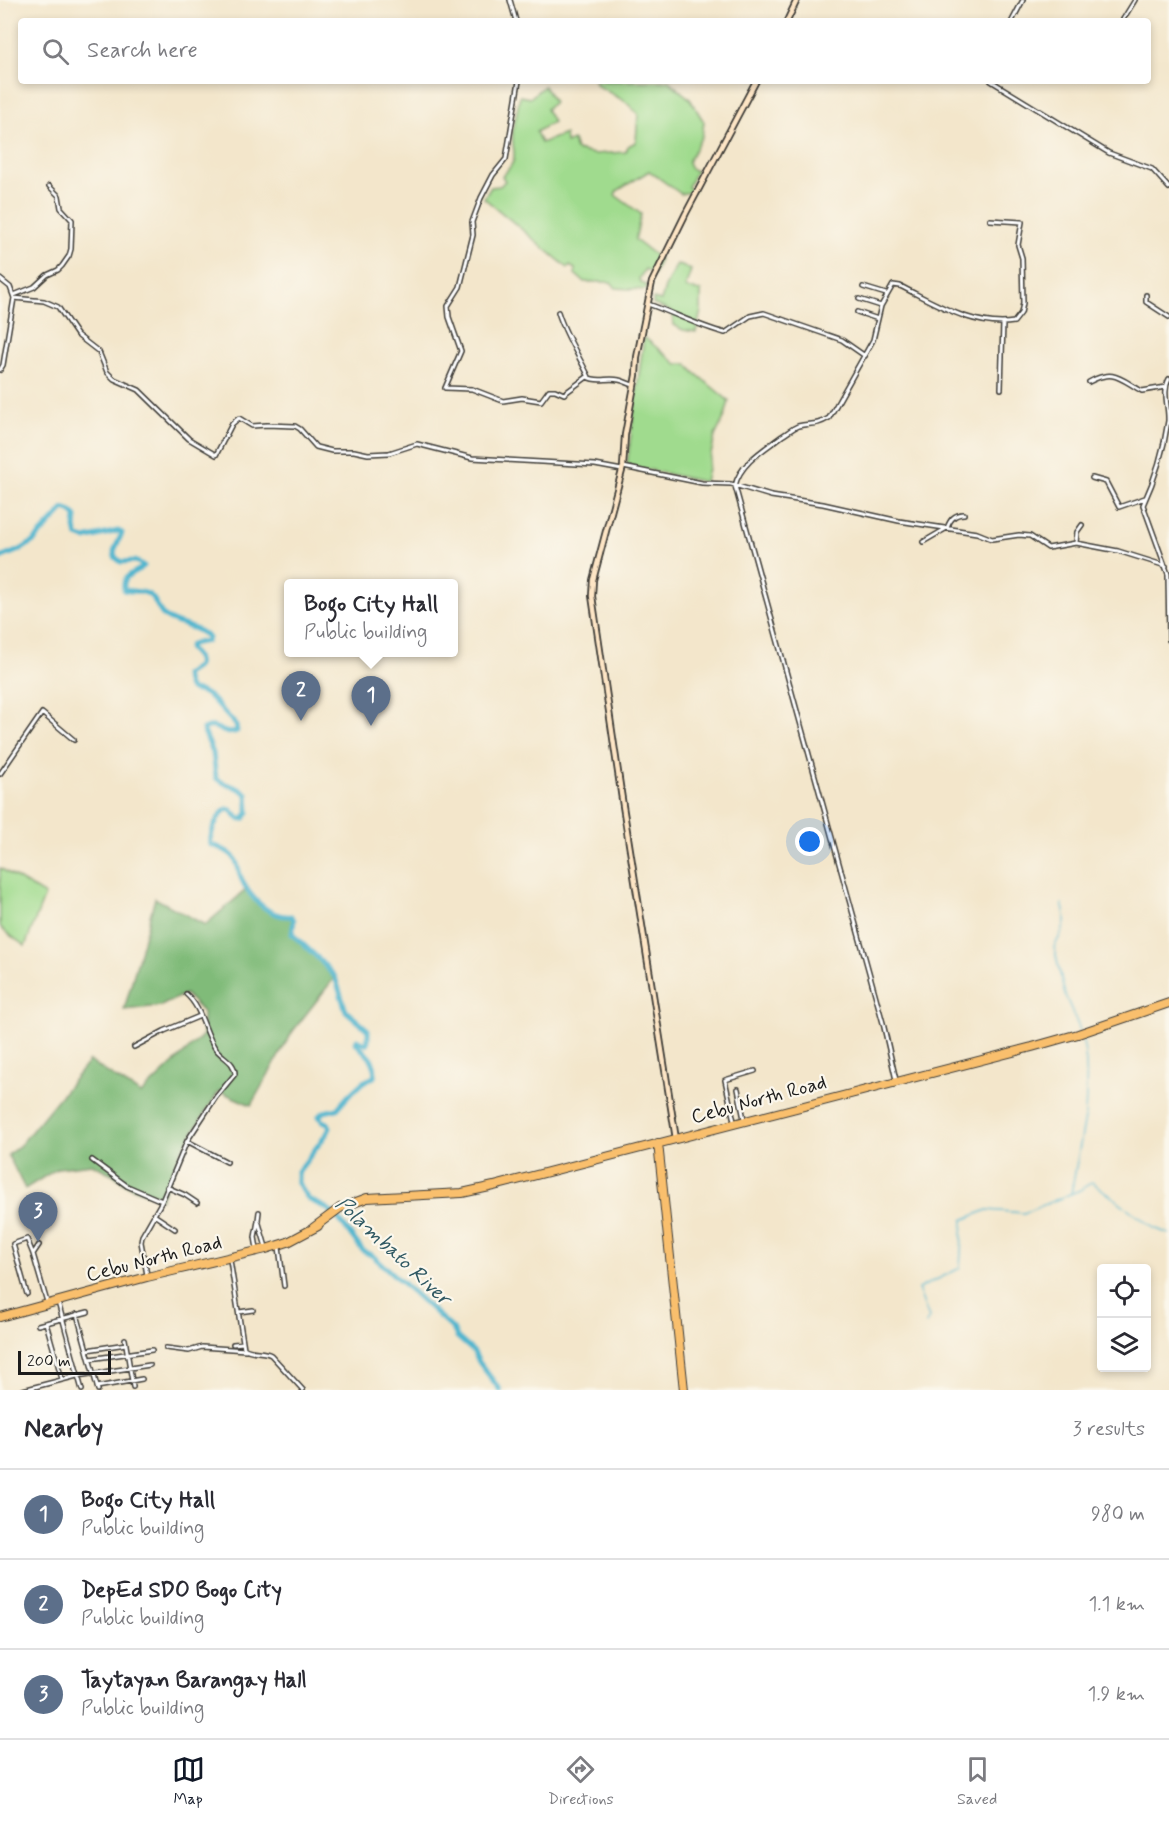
<!DOCTYPE html>
<style>
body{margin:0;font-family:Mynerve,sans-serif;background:#f2f2f3;color:#2b2b33}
.controls{position:absolute;right:18px;bottom:18px;display:grid;overflow:hidden;border-radius:6px;box-shadow:0 3px 9px #0003}
.controls button{width:54px;height:54px;display:grid;place-items:center;padding:0;border:0;border-bottom:2px solid #e1e1e2;background:#fff;color:#2b2b33;font:30px sans-serif}
.scale{position:absolute;left:18px;bottom:15px;width:93px;box-sizing:border-box;padding-left:6px;border:3px solid #1c1c1c;border-top:0;font-size:16px;line-height:21px;white-space:nowrap;color:#1c1c1c;-webkit-text-stroke:4px #fbf7ec;paint-order:stroke}
.you{position:absolute;left:810px;top:842px;width:21px;height:21px;margin:-15px;border:4px solid #fff;border-radius:50%;background:#1a73e8;box-shadow:0 0 0 9px #1a73e833}
.badge{display:grid;place-items:center;width:39px;height:39px;border-radius:50%;background:#111827;color:#fff;font-size:20px;font-weight:700}
.pin{position:absolute;translate:-50% -50px;filter:drop-shadow(0 2px 3px #0008)}
.pin::after{content:'';position:absolute;top:32px;width:21px;height:18px;background:inherit;clip-path:polygon(0 0,100% 0,50% 100%)}
.popup{position:absolute;left:284px;top:579px;width:174px;height:78px;box-sizing:border-box;display:grid;place-content:center;border-radius:6px;background:#fff;filter:drop-shadow(0 2px 4px #0005);font-size:20px;white-space:nowrap;color:#7c7c81}
.popup b{font-size:22px;color:#2b2b33}
.popup::after{content:'';position:absolute;left:50%;top:100%;margin-left:-12px;border:12px solid transparent;border-top-color:#fff}
.list{margin:0;padding:0;list-style:none}
h2{display:flex;justify-content:space-between;align-items:center;height:78px;margin:0;padding:0 24px;font-size:26px}
h2 small{font-size:20px;font-weight:400;color:#7c7c81}
.list li{display:grid;grid-template-columns:39px 1fr auto;gap:18px;align-items:center;box-sizing:border-box;height:90px;padding:0 24px;border-top:2px solid #e1e1e2}
.list b{display:block;font-size:22px;white-space:nowrap}
.list p{margin:0;font-size:20px;white-space:nowrap;color:#7c7c81}
.list em{font-size:20px;font-style:normal;color:#7c7c81}
.icon{flex:none;width:33px;height:33px;fill:none;stroke:currentColor;stroke-width:2;stroke-linecap:round;stroke-linejoin:round}
.map{position:relative;flex:none;width:1169px;height:1390px;overflow:hidden}
.search{position:absolute;background:#fff;box-shadow:0 3px 9px #0003;left:18px;right:18px;top:18px;height:66px;display:flex;align-items:center;gap:15px;box-sizing:border-box;padding:0 21px;border-radius:6px;color:#7c7c81;font-size:22px}
.sheet{height:348px;background:#fff}
nav{display:flex;justify-content:space-around;align-items:center;box-sizing:border-box;height:84px;border-top:2px solid #e1e1e2;background:#fff;font-size:16px;color:#7c7c81}
nav a{display:grid;justify-items:center;gap:3px}
nav .on{color:#111827}
.map>svg:first-child{display:block}
.green{fill:#a0db8e;stroke:#5e7c55;stroke-width:1.5}
.forest{fill:#80bb79;stroke:#4e6c4a;stroke-width:1.5}
.lines{fill:none;stroke-linecap:round;stroke-linejoin:round}
.stream{stroke:#4fb5ce;stroke-width:1.5}
.river{stroke:#4fb5ce;stroke-width:5}
.street-casing{stroke:#3c3a36;stroke-width:6}
.secondary-casing{stroke:#3c3a36;stroke-width:8}
.highway-casing{stroke:#3c3a36;stroke-width:10}
.street{stroke:#fff;stroke-width:3}
.secondary{stroke:#fde5c5;stroke-width:4.5}
.highway{stroke:#f9bf6d;stroke-width:8}
.labels{text-anchor:middle;dominant-baseline:central;stroke-width:4.5;stroke-linejoin:round;paint-order:stroke}
.street-label{font-size:20px;fill:#1c1c1c;stroke:#fbf7ec}
.water-label{font-size:21px;font-style:italic;fill:#305963;stroke:#fbf7ec}
</style>
<div class="map">
<svg width="1169" height="1390" viewBox="0 0 1169 1390">
<rect width="100%" height="100%" fill="#fbf7ec"/>
<filter id="ink" filterUnits="userSpaceOnUse"><feTurbulence type="fractalNoise" baseFrequency=".0167" numOctaves="2"/><feDisplacementMap in="SourceGraphic" scale="12" xChannelSelector="R" yChannelSelector="G"/><feConvolveMatrix kernelMatrix="1 2 1 2 8 2 1 2 1" color-interpolation-filters="sRGB"/></filter>
<filter id="wash" filterUnits="userSpaceOnUse"><feTurbulence type="fractalNoise" baseFrequency=".008" numOctaves="4" result="noise"/><feDisplacementMap in="SourceGraphic" scale="24" xChannelSelector="R" yChannelSelector="G"/><feGaussianBlur stdDeviation="1.35" result="paint"/><feColorMatrix in="noise" values="0 0 0 0 0 0 0 0 0 0 0 0 0 0 0 0 0 1.4 0 .05"/><feComposite in="paint" operator="in"/></filter>
<g filter="url(#wash)">
<rect width="100%" height="100%" fill="#f3e6cb"/>
<path class="green" d="M 594,81 L 669,81 L 690,99 L 704,122 L 702,136 L 688,162 L 691,169 L 696,171 L 688,187 L 694,191 L 681,194 L 649,171 L 617,191 L 615,195 L 641,214 L 635,240 L 660,259 L 654,274 L 645,269 L 639,279 L 641,283 L 648,286 L 645,290 L 616,288 L 611,282 L 584,282 L 575,274 L 575,269 L 570,266 L 568,268 L 484,198 L 491,187 L 500,186 L 505,181 L 502,176 C 523,156 510,152 513,131 C 515,119 518,108 520,96 L 530,98 L 544,86 L 554,102 L 546,109 L 553,122 L 536,132 L 541,143 L 565,134 L 566,143 L 573,140 L 576,150 L 594,154 L 626,152 L 628,146 L 636,142 L 638,114 L 626,102 L 598,86 Z
M 677,264 L 691,270 L 685,288 L 701,291 L 701,311 L 696,332 L 683,330 L 674,325 L 672,312 L 653,304 L 653,299 L 661,301 L 665,287 Z
M 644,337 L 677,364 L 687,364 L 694,372 L 729,401 L 725,416 L 715,436 L 705,482 L 627,465 Z
M 0,868 L 45,895 L 25,946 L 3,930 L 0,926 Z"/>
<path class="forest" d="M 247,889 C 254,903 275,917 291,916 L 294,920 L 292,934 L 320,960 L 335,977 L 293,1031 L 251,1105 L 219,1091 L 181,1151 L 161,1199 L 130,1187 L 112,1174 L 92,1164 L 58,1168 L 25,1189 L 8,1155 L 21,1144 L 89,1061 L 141,1094 L 203,1035 L 203,1012 L 185,994 L 161,1006 L 124,1010 L 155,898 L 205,925 Z"/>
<g class="lines">
<path class="stream" d="M 1062,904 C 1069,924 1063,930 1054,947 L 1065,995 L 1080,1030
M 1081,1035 C 1089,1061 1086,1090 1085,1116
M 1071,1194 L 1085,1118
M 926,1324 L 929,1318 L 918,1289 L 960,1268 L 963,1220 L 987,1210 L 1024,1213 L 1080,1190 L 1092,1182 L 1154,1228 L 1169,1234"/>
<path class="river" d="M 0,558 L 22,549 L 34,541 L 64,509 L 72,512 L 76,517 L 75,528 L 77,536 L 85,539 L 118,531 L 122,533 L 114,551 L 115,557 L 121,562 L 136,561 L 144,566 C 134,575 122,573 124,590 C 131,592 141,590 148,594 C 157,599 157,611 165,617 C 178,626 198,626 208,638 L 207,641 L 191,644 L 189,648 C 194,655 200,657 198,666 L 185,675 L 188,686 L 192,690 L 202,692 L 210,697 L 236,725 L 237,731 C 221,738 219,721 203,729 L 213,753 L 216,778 C 226,787 238,785 247,794 L 248,812 L 244,819 L 239,819 L 231,810 L 227,809 C 218,814 209,834 211,845 C 219,847 231,852 235,859 C 238,865 239,872 241,878 C 249,897 269,918 291,916 L 294,920 L 292,934 L 320,960 L 335,977 L 346,1011 L 368,1030 L 368,1041 L 366,1044 L 357,1040 L 356,1043 C 366,1055 378,1060 374,1077 L 363,1082 L 350,1094 L 337,1109 L 324,1112 L 319,1116 L 322,1121 L 328,1123 L 330,1127 L 328,1132 L 298,1172 L 298,1183 L 308,1199 L 328,1209 L 338,1218 L 363,1251 L 373,1256 L 453,1329 L 457,1337 L 474,1352 L 479,1362 L 500,1390"/>
</g>
</g>
<g filter="url(#ink)">
<g class="lines">
<g class="street-casing">
<path id="street" d="M 510,0 L 516,21
M 1012,21 L 1023,0
M 1122,21 L 1135,0
M 519,81 L 506,159 L 493,175 L 481,198 L 472,222 L 473,235 L 460,287 L 448,306 L 449,317 L 461,351 L 445,388 L 472,389 L 503,401 L 522,398 L 541,401 L 549,390 L 555,390 L 564,394 L 587,377 C 598,383 608,377 619,380 C 625,381 628,384 634,385
M 991,81 L 1109,153 L 1152,169 L 1169,188
M 0,279 L 10,287 L 14,298 L 3,365 L 0,370
M 863,287 L 886,294
M 14,295 L 34,287 L 47,275 L 58,270 L 62,266 L 69,256 L 71,249 L 72,220 L 61,208 L 59,196 L 49,186
M 1146,295 L 1146,302 L 1169,317
M 14,298 L 44,301 L 58,307 L 77,335 L 99,352 L 107,372 L 114,379 L 139,390 L 189,439 L 216,455 L 232,424 L 239,418 L 252,426 L 267,425 L 295,426 L 300,429 L 316,447 L 332,451 L 354,451 L 368,454 L 389,453 L 417,444 L 472,458 L 595,465 L 622,470
M 859,299 L 881,306
M 648,304 C 674,313 698,326 725,333 L 750,316 L 764,313 L 842,340 L 865,356
M 558,312 C 565,335 579,356 589,377
M 857,312 L 878,319
M 1169,379 C 1162,392 1169,407 1168,421 C 1164,449 1155,479 1143,505 L 1168,574 L 1169,640
M 1089,382 C 1114,368 1120,379 1142,391 L 1166,387
M 1001,389 L 1003,323
M 623,467 L 702,483 L 731,484 L 771,496 L 823,504 L 899,521 L 977,533 L 992,539 L 1019,535 L 1030,536 L 1048,548 L 1076,543 L 1118,551 L 1166,566
M 1092,478 L 1106,482 L 1119,507 L 1145,498
M 923,542 L 947,528 C 950,520 954,514 964,514
M 1076,543 L 1077,532 L 1082,525
M 0,774 L 42,713 L 74,740
M 134,1047 L 164,1031 L 200,1016
M 896,1080 L 883,1023 L 735,486 C 740,463 765,449 782,436 C 787,433 793,428 798,426 C 811,423 816,426 829,418 L 873,340 L 881,306 L 893,285 L 900,286 C 935,303 973,328 1014,322 L 1021,313 L 1023,303 L 1022,258 L 1018,245 L 1022,222 L 990,220
M 738,1089 L 744,1119
M 734,1121 L 725,1080 L 755,1071
M 187,1141 L 227,1162
M 92,1160 L 127,1186 L 162,1201
M 167,1187 L 185,1195 L 197,1203
M 259,1212 L 258,1220 L 266,1247
M 154,1215 L 175,1229
M 39,1245 L 33,1254 L 47,1302
M 279,1247 L 284,1286
M 257,1249 L 255,1237 L 258,1221
M 230,1260 L 244,1348 C 251,1354 263,1350 271,1355 L 303,1390
M 147,1275 L 141,1242 L 142,1236 L 162,1201 L 187,1141 L 216,1097 L 235,1074 C 235,1061 222,1058 215,1048 C 204,1031 202,1008 186,994
M 27,1294 L 13,1244 L 27,1239 L 33,1254
M 58,1302 L 82,1390
M 239,1312 L 253,1310
M 77,1314 L 98,1390
M 46,1323 L 62,1379
M 38,1325 L 88,1312
M 125,1339 L 133,1387
M 233,1344 L 243,1343
M 166,1348 L 189,1351 L 202,1347 L 246,1350
M 87,1350 L 126,1344
M 90,1359 L 152,1350
M 97,1387 L 142,1379
M 23,1390 L 77,1376 L 150,1365"/>
</g>
<g class="secondary-casing">
<path id="secondary" d="M 787,21 L 797,0
M 676,1139 L 623,806 L 592,596 L 593,580 L 623,467 L 625,435 L 636,375 L 637,357 L 652,282 L 686,213 L 756,81"/>
</g>
<g class="highway-casing">
<path id="highway" d="M 658,1143 L 684,1390
M 313,1228 L 340,1208 L 367,1198 L 462,1193 L 494,1186 L 1032,1047 L 1078,1034 L 1169,1003
M 0,1317 L 147,1277 L 266,1249 L 288,1242 L 318,1226"/>
</g>
<use href="#street" class="street"/>
<use href="#secondary" class="secondary"/>
<use href="#highway" class="highway"/>
</g>
</g>
<g class="labels">
<g class="street-label">
<text transform="translate(759 1100) rotate(-15)">Cebu North Road</text>
<text transform="translate(154 1259) rotate(-14)">Cebu North Road</text>
</g>
<g class="water-label">
<text transform="translate(393 1251) rotate(43)">Polambato River</text>
</g>
</g>
</svg>
<div class="controls">
<button><svg class="icon" aria-label="locate" viewBox="0 0 24 24"><circle cx="12" cy="12" r="6"/><path d="M12 2v4M12 18v4M2 12h4M18 12h4"/></svg></button>
<button><svg class="icon" aria-label="layers" viewBox="0 0 24 24"><path d="M12 4l9 5-9 5-9-5zM3 14l9 5 9-5"/></svg></button>
</div>
<div class="scale">200 m</div>
<div class="you"></div>
<div class="pin badge" style="left:371px;top:726px;background:#5c6f8a">1</div>
<div class="popup"><b>Bogo City Hall</b>Public building</div>
<div class="pin badge" style="left:301px;top:721px;background:#5c6f8a">2</div>
<div class="pin badge" style="left:38px;top:1242px;background:#5c6f8a">3</div>
<div class="search"><svg class="icon" aria-label="search" viewBox="0 0 24 24"><circle cx="10" cy="10" r="6"/><path d="M15 15l6 6"/></svg>Search here</div>
</div>
<section class="sheet">
<h2>Nearby<small>3 results</small></h2>
<ul class="list">
<li><span class="badge" style="background:#5c6f8a">1</span><div><b>Bogo City Hall</b><p>Public building</p></div><em>980 m</em></li>
<li><span class="badge" style="background:#5c6f8a">2</span><div><b>DepEd SDO Bogo City</b><p>Public building</p></div><em>1.1 km</em></li>
<li><span class="badge" style="background:#5c6f8a">3</span><div><b>Taytayan Barangay Hall</b><p>Public building</p></div><em>1.9 km</em></li>
</ul>
</section>
<nav>
<a class="on"><svg class="icon" aria-label="map" viewBox="0 0 24 24"><path d="M3 6l6-2 6 2 6-2v14l-6 2-6-2-6 2zM9 4v14M15 6v14"/></svg>Map</a>
<a><svg class="icon" aria-label="directions" viewBox="0 0 24 24"><path d="M12 3l9 9-9 9-9-9zM9 14v-3h6M13 9l2 2-2 2"/></svg>Directions</a>
<a><svg class="icon" aria-label="saved" viewBox="0 0 24 24"><path d="M7 4h10v16l-5-4-5 4z"/></svg>Saved</a>
</nav>
